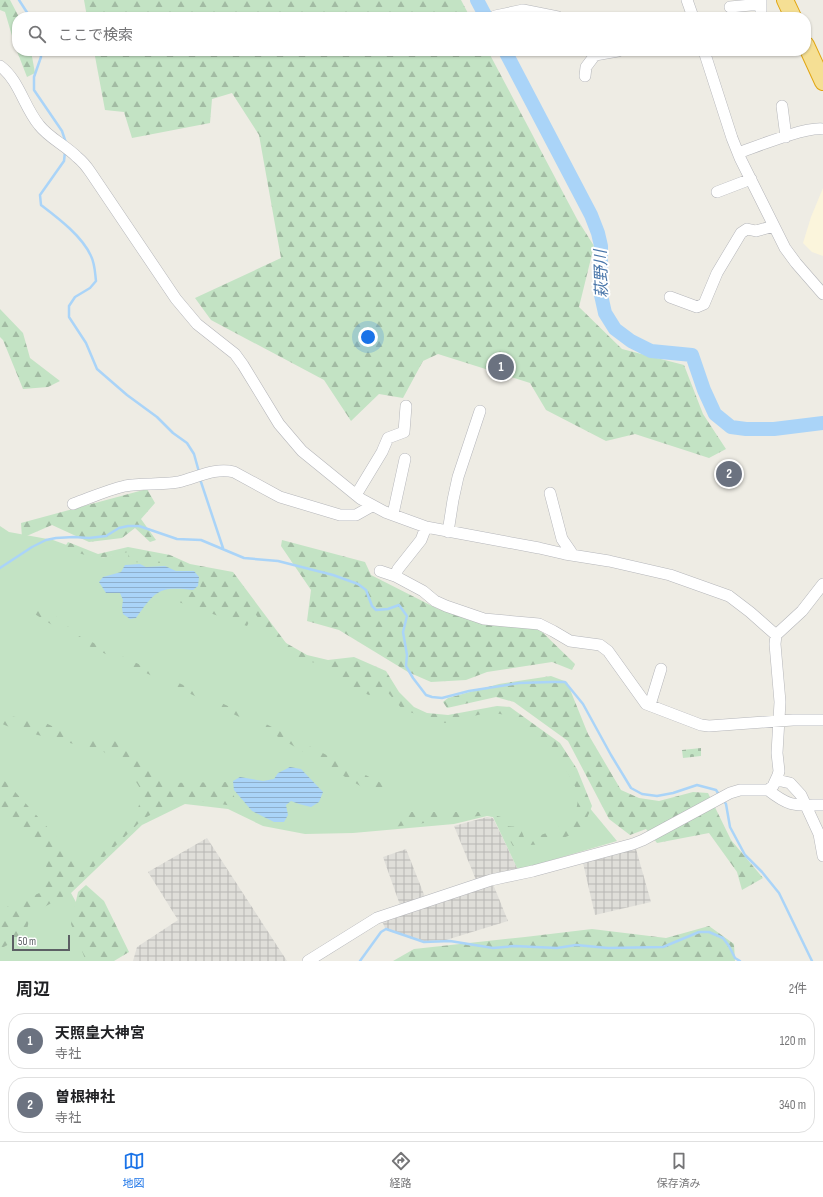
<!DOCTYPE html>
<html lang="ja">
<meta charset="utf-8">
<style>
body{margin:0;font-family:"Sofia Sans Condensed","Noto Sans JP",sans-serif;background:#f2f2f2;color:#202124}
.scale{position:absolute;left:12px;bottom:10px;width:58px;box-sizing:border-box;padding-left:4px;border:2px solid #5c5f64;border-top:0;font-size:11px;line-height:14px;white-space:nowrap;color:#5c5f64;-webkit-text-stroke:3px #fff;paint-order:stroke}
.you{position:absolute;left:368px;top:337px;width:14px;height:14px;margin:-10px;border:3px solid #fff;border-radius:50%;background:#1a73e8;box-shadow:0 0 0 6px #1a73e833}
.badge{display:grid;place-items:center;width:26px;height:26px;border-radius:50%;background:#1a73e8;color:#fff;font-size:13px;font-weight:700}
.pin{position:absolute;translate:-50% -50%;border:2px solid #fff;box-shadow:0 1px 4px #0006}
.list{margin:0;padding:0;list-style:none}
h2{display:flex;justify-content:space-between;align-items:center;height:52px;margin:0;padding:0 16px;font-size:17px}
h2 small{font-size:13px;font-weight:400;color:#757577}
.list li{display:grid;grid-template-columns:26px 1fr auto;gap:12px;align-items:center;box-sizing:border-box;height:56px;margin:0 8px 8px;padding:0 8px;border:1px solid #e0e0e0;border-radius:16px}
.list b{display:block;font-size:15px;white-space:nowrap}
.list p{margin:0;font-size:13px;white-space:nowrap;color:#757577}
.list em{font-size:13px;font-style:normal;color:#757577}
.icon{flex:none;width:22px;height:22px;fill:none;stroke:currentColor;stroke-width:2;stroke-linecap:round;stroke-linejoin:round}
.map{position:relative;flex:none;width:823px;height:961px;overflow:hidden}
.search{position:absolute;background:#fff;box-shadow:0 1px 3px #0004;left:12px;right:12px;top:12px;height:44px;display:flex;align-items:center;gap:10px;box-sizing:border-box;padding:0 14px;border-radius:16px;color:#757577;font-size:15px}
.sheet{height:180px;background:#fff}
nav{display:flex;justify-content:space-around;align-items:center;box-sizing:border-box;height:56px;border-top:1px solid #e0e0e0;background:#fff;font-size:11px;color:#757577}
nav a{display:grid;justify-items:center;gap:2px}
nav .on{color:#1a73e8}
.map>svg:first-child{display:block}
.commercial{fill:#fbf5dc}
.industrial{fill:url(#industrial-grid)}
.grass{fill:#c3e3c4}
.forest{fill:url(#forest-firs)}
.cemetery{fill:url(#cemetery-stones)}
.water{fill:url(#water-rules)}
.lines{fill:none;stroke-linecap:round;stroke-linejoin:round}
.stream{stroke:#aad4f8;stroke-width:2.5}
.river{stroke:#aad4f8;stroke-width:14}
.minor-casing{stroke:#b5b6ba;stroke-width:12}
.highway-casing{stroke:#e1a511;stroke-width:18}
.minor{stroke:#fff;stroke-width:11}
.highway{stroke:#f5df94;stroke-width:16}
.labels{text-anchor:middle;dominant-baseline:central;stroke-width:4;stroke-linejoin:round;paint-order:stroke}
.water-label{font-size:16px;font-style:italic;fill:#4875a9;stroke:#fff}
</style>
<div class="map">
<svg width="823" height="961" viewBox="0 0 823 961">
<defs>
<pattern id="industrial-grid" width="8" height="8" patternUnits="userSpaceOnUse"><rect width="8" height="8" fill="#dfded9"/><path d="M0 4h8M4 0v8" fill="none" stroke="#b8b7b4"/></pattern>
<pattern id="forest-firs" width="22" height="20" patternUnits="userSpaceOnUse"><rect width="22" height="20" fill="#c3e3c4"/><path d="M5 1l3.5 6h-7zM16 11l3.5 6h-7z" fill="#a2bba3"/></pattern>
<pattern id="cemetery-stones" width="16" height="16" patternUnits="userSpaceOnUse"><rect width="16" height="16" fill="#c3e3c4"/><path d="M2 7V4a2 2 0 0 1 4 0v3zM10 15v-3a2 2 0 0 1 4 0v3z" fill="#a2bba3"/></pattern>
<pattern id="water-rules" width="6" height="5" patternUnits="userSpaceOnUse"><rect width="6" height="5" fill="#aad4f8"/><path d="M0 2.5h6" fill="none" stroke="#8eafcc"/></pattern>
</defs>
<rect width="100%" height="100%" fill="#eeece4"/>
<path class="commercial" d="M 823,188 L 823,256 L 812,252 L 803,243 L 811,217 Z"/>
<path class="industrial" d="M 487,817 L 493,818 L 518,870 L 476,880 L 454,826 Z
M 207,838 L 287,961 L 133,961 L 137,947 L 178,920 L 148,872 Z
M 406,849 L 425,897 L 400,905 L 383,857 Z
M 636,849 L 651,902 L 595,915 L 583,863 L 601,858 Z
M 493,884 L 508,921 L 446,940 L 424,941 L 385,928 L 382,921 Z"/>
<path class="grass" d="M 0,526 L 9,532 L 53,540 L 102,558 L 129,550 L 227,575 L 270,629 L 305,660 L 352,661 L 413,709 L 428,715 L 447,718 L 490,709 L 507,710 L 556,744 L 588,806 L 617,841 L 518,870 L 493,817 L 487,816 L 454,824 L 353,833 L 305,834 L 263,826 L 228,809 L 185,804 L 142,825 L 71,893 L 108,961 L 0,961 Z"/>
<path class="forest" d="M 0,0 L 10,0 L 19,17 L 17,17 L 17,51 L 31,51 L 35,73 L 27,77 L 15,46 L 5,12 L 0,10 Z
M 84,0 L 461,0 L 470,17 L 87,17 Z
M 94,51 L 488,51 L 577,219 L 594,246 L 579,307 L 622,349 L 684,365 L 703,414 L 726,449 L 709,458 L 635,434 L 606,441 L 546,410 L 530,383 L 438,354 L 423,361 L 403,398 L 379,394 L 351,421 L 324,380 L 211,320 L 195,298 L 281,258 L 259,135 L 232,93 L 212,99 L 210,123 L 132,138 L 124,112 L 105,110 Z
M 0,309 L 23,333 L 30,358 L 60,381 L 48,387 L 23,389 L 3,340 L 0,337 Z
M 147,489 L 155,503 L 141,519 L 156,540 L 150,542 L 135,528 L 122,538 L 89,542 L 52,525 L 22,538 L 21,523 Z
M 282,540 L 365,562 L 371,575 L 438,609 L 491,624 L 539,629 L 575,664 L 572,670 L 552,662 L 487,672 L 466,680 L 431,682 L 408,672 L 339,630 L 307,621 L 311,590 L 281,546 Z
M 68,542 L 98,554 L 128,547 L 170,555 L 190,564 L 233,572 L 286,643 L 307,655 L 328,660 L 354,657 L 386,671 L 399,692 L 414,707 L 427,713 L 448,715 L 497,706 L 510,707 L 560,743 L 577,769 L 592,806 L 584,825 L 571,835 L 546,844 L 513,846 L 497,818 L 486,815 L 393,827 L 393,820 L 402,814 L 394,810 L 394,808 L 410,812 L 483,812 L 501,817 L 506,826 L 520,827 L 524,837 C 542,839 560,826 575,817 L 579,794 L 555,749 L 505,715 L 490,712 L 445,723 L 403,710 L 384,688 L 369,695 L 346,686 L 328,665 L 305,661 L 276,643 L 254,612 L 247,626 L 173,600 L 176,590 L 194,592 L 200,589 L 202,573 L 166,563 L 129,562 L 128,552 L 97,559 L 64,548 Z
M 36,599 L 79,636 L 268,725 L 385,785 L 377,796 L 265,729 L 76,640 L 30,611 Z
M 551,676 L 567,682 L 588,734 L 621,790 L 639,798 L 659,801 L 693,792 L 708,793 L 731,840 L 763,878 L 742,890 L 737,872 L 709,833 L 657,843 L 646,829 L 630,835 L 609,819 L 568,741 L 514,702 L 496,697 L 447,708 L 443,702 L 448,698 L 499,684 Z
M 0,715 L 39,720 L 80,739 L 115,741 L 162,783 L 231,782 L 231,791 L 240,807 L 181,798 L 143,819 L 64,896 L 30,915 L 26,935 L 0,949 L 0,910 L 44,891 L 47,857 L 0,808 L 0,778 L 6,782 L 82,865 L 136,814 L 143,793 L 125,764 L 102,751 L 14,729 L 0,723 Z
M 86,885 L 104,901 L 129,952 L 114,961 L 86,961 L 71,924 L 78,892 Z
M 709,926 L 734,944 L 735,961 L 393,961 L 414,949 L 525,937 L 592,929 L 666,938 Z"/>
<path class="cemetery" d="M 701,748 L 701,756 L 683,758 L 682,750 Z"/>
<path class="water" d="M 140,564 L 146,567 L 165,566 L 176,571 L 194,571 L 199,577 L 198,586 L 193,590 C 159,586 156,590 136,618 L 130,619 L 123,614 L 122,608 L 123,600 L 120,593 L 106,593 L 99,582 L 103,577 L 121,572 L 125,565 Z
M 290,767 L 301,769 L 323,792 L 319,802 L 311,807 L 299,804 L 291,801 L 286,805 L 288,815 L 284,822 L 274,822 L 252,811 L 234,790 L 233,781 L 240,777 L 263,781 L 274,779 L 278,773 Z"/>
<g class="lines">
<path class="stream" d="M 19,0 L 30,17
M 40,51 L 41,57 L 34,77 L 34,90 L 62,131 L 66,143
M 65,152 L 64,161 L 40,195 L 41,205 C 58,218 82,236 91,256 C 95,264 95,273 96,281 L 90,288 L 75,297 L 69,306 L 69,317 L 86,343 L 97,369 L 127,395 L 157,417 L 173,433 L 187,443 L 194,454 L 199,472
M 200,479 L 223,548
M 0,568 L 32,547 L 46,540 L 56,538 L 74,537 L 89,538 L 106,536 L 119,528 L 128,526 L 139,526 L 177,539 L 201,540 L 244,558 L 278,561 L 333,575 L 358,584 L 366,590 L 372,606 L 376,610 L 388,609 L 399,605 L 407,616 L 403,632 L 407,655 L 406,666 L 413,678 L 426,695 L 432,697 L 442,698 L 469,691 L 519,683 L 551,682 L 565,682 L 583,704 L 611,755 L 631,788 L 642,794 L 657,796 L 673,793 L 697,785 L 716,790 L 720,796
M 723,800 L 726,804 L 730,827 L 745,855 L 762,872 L 779,893 L 812,961
M 360,961 L 381,932 L 386,929 L 424,942 L 450,941 L 493,948 L 514,946 L 557,948 L 576,945 L 608,948 L 663,947 L 699,932 L 709,932 L 723,938 L 729,946 L 735,958 L 740,961"/>
<path class="river" d="M 477,0 L 486,17
M 505,51 L 591,215 L 598,233 L 601,246 L 601,295 L 605,313 L 615,329 L 631,341 L 651,351 L 692,355 L 704,390 L 715,414 L 731,427 L 746,429 L 774,429 L 823,423"/>
<g class="minor-casing">
<path id="minor" d="M 687,0 L 693,17
M 761,0 L 761,17
M 730,7 L 761,4
M 495,16 L 523,10 L 558,17
M 704,51 L 732,138 L 740,158 L 785,248 L 796,263 L 823,294
M 0,66 C 19,80 24,107 39,125 C 49,138 65,145 77,157 C 82,161 87,167 91,173 L 176,299 L 197,324 L 235,354 L 243,365 L 279,424 L 302,451 L 361,499 L 385,512 L 426,527 L 539,548 L 565,554 L 609,561 L 670,575 L 729,596 L 750,612 L 776,635
M 585,76 L 586,67 L 595,55 L 618,51
M 782,106 L 786,137
M 738,153 C 758,146 804,127 823,129
M 717,192 L 751,179
M 670,297 L 697,307 L 704,304 L 717,273 L 741,233 L 747,229 L 756,231 L 774,226
M 550,493 L 562,539 L 571,552 L 571,555
M 356,495 L 382,452 L 388,438 L 404,432 L 406,406
M 73,504 C 90,498 107,490 125,486 C 142,483 160,485 178,482 C 196,478 215,467 234,472 L 280,497 L 340,515 L 356,515 L 372,506
M 393,514 L 405,459
M 448,532 L 453,500 L 458,477 L 480,411
M 380,571 L 395,576 L 423,591 L 435,601 L 446,606 L 484,619 L 539,624 L 553,631 L 570,641 L 600,645 L 608,651 L 646,704 L 701,725 L 709,726 L 793,720 L 823,720
M 395,576 L 398,569 L 421,540 L 426,527
M 650,705 L 661,669
M 777,780 L 790,783 L 801,795 L 819,834 L 823,856
M 768,790 C 791,808 795,805 823,805
M 308,961 L 377,918 L 491,880 L 533,871 L 633,844 L 643,840 L 730,793 L 740,790 L 768,790 L 773,786 L 778,775 L 779,771 L 777,753 L 780,702 L 775,644 L 776,635 L 802,611 L 823,584"/>
</g>
<g class="highway-casing">
<path id="highway" d="M 785,0 L 793,17
M 806,45 L 823,82"/>
</g>
<use href="#minor" class="minor"/>
<use href="#highway" class="highway"/>
</g>
<g class="labels">
<g class="water-label">
<text transform="translate(602 274) rotate(-92)">萩野川</text>
</g>
</g>
</svg>
<div class="scale">50 m</div>
<div class="you"></div>
<div class="pin badge" style="left:501px;top:367px;background:#6b7280">1</div>
<div class="pin badge" style="left:729px;top:474px;background:#6b7280">2</div>
<div class="search"><svg class="icon" aria-label="search" viewBox="0 0 24 24"><circle cx="10" cy="10" r="6"/><path d="M15 15l6 6"/></svg>ここで検索</div>
</div>
<section class="sheet">
<h2>周辺<small>2件</small></h2>
<ul class="list">
<li><span class="badge" style="background:#6b7280">1</span><div><b>天照皇大神宮</b><p>寺社</p></div><em>120 m</em></li>
<li><span class="badge" style="background:#6b7280">2</span><div><b>曽根神社</b><p>寺社</p></div><em>340 m</em></li>
</ul>
</section>
<nav>
<a class="on"><svg class="icon" aria-label="map" viewBox="0 0 24 24"><path d="M3 6l6-2 6 2 6-2v14l-6 2-6-2-6 2zM9 4v14M15 6v14"/></svg>地図</a>
<a><svg class="icon" aria-label="directions" viewBox="0 0 24 24"><path d="M12 3l9 9-9 9-9-9zM9 14v-3h6M13 9l2 2-2 2"/></svg>経路</a>
<a><svg class="icon" aria-label="saved" viewBox="0 0 24 24"><path d="M7 4h10v16l-5-4-5 4z"/></svg>保存済み</a>
</nav>
